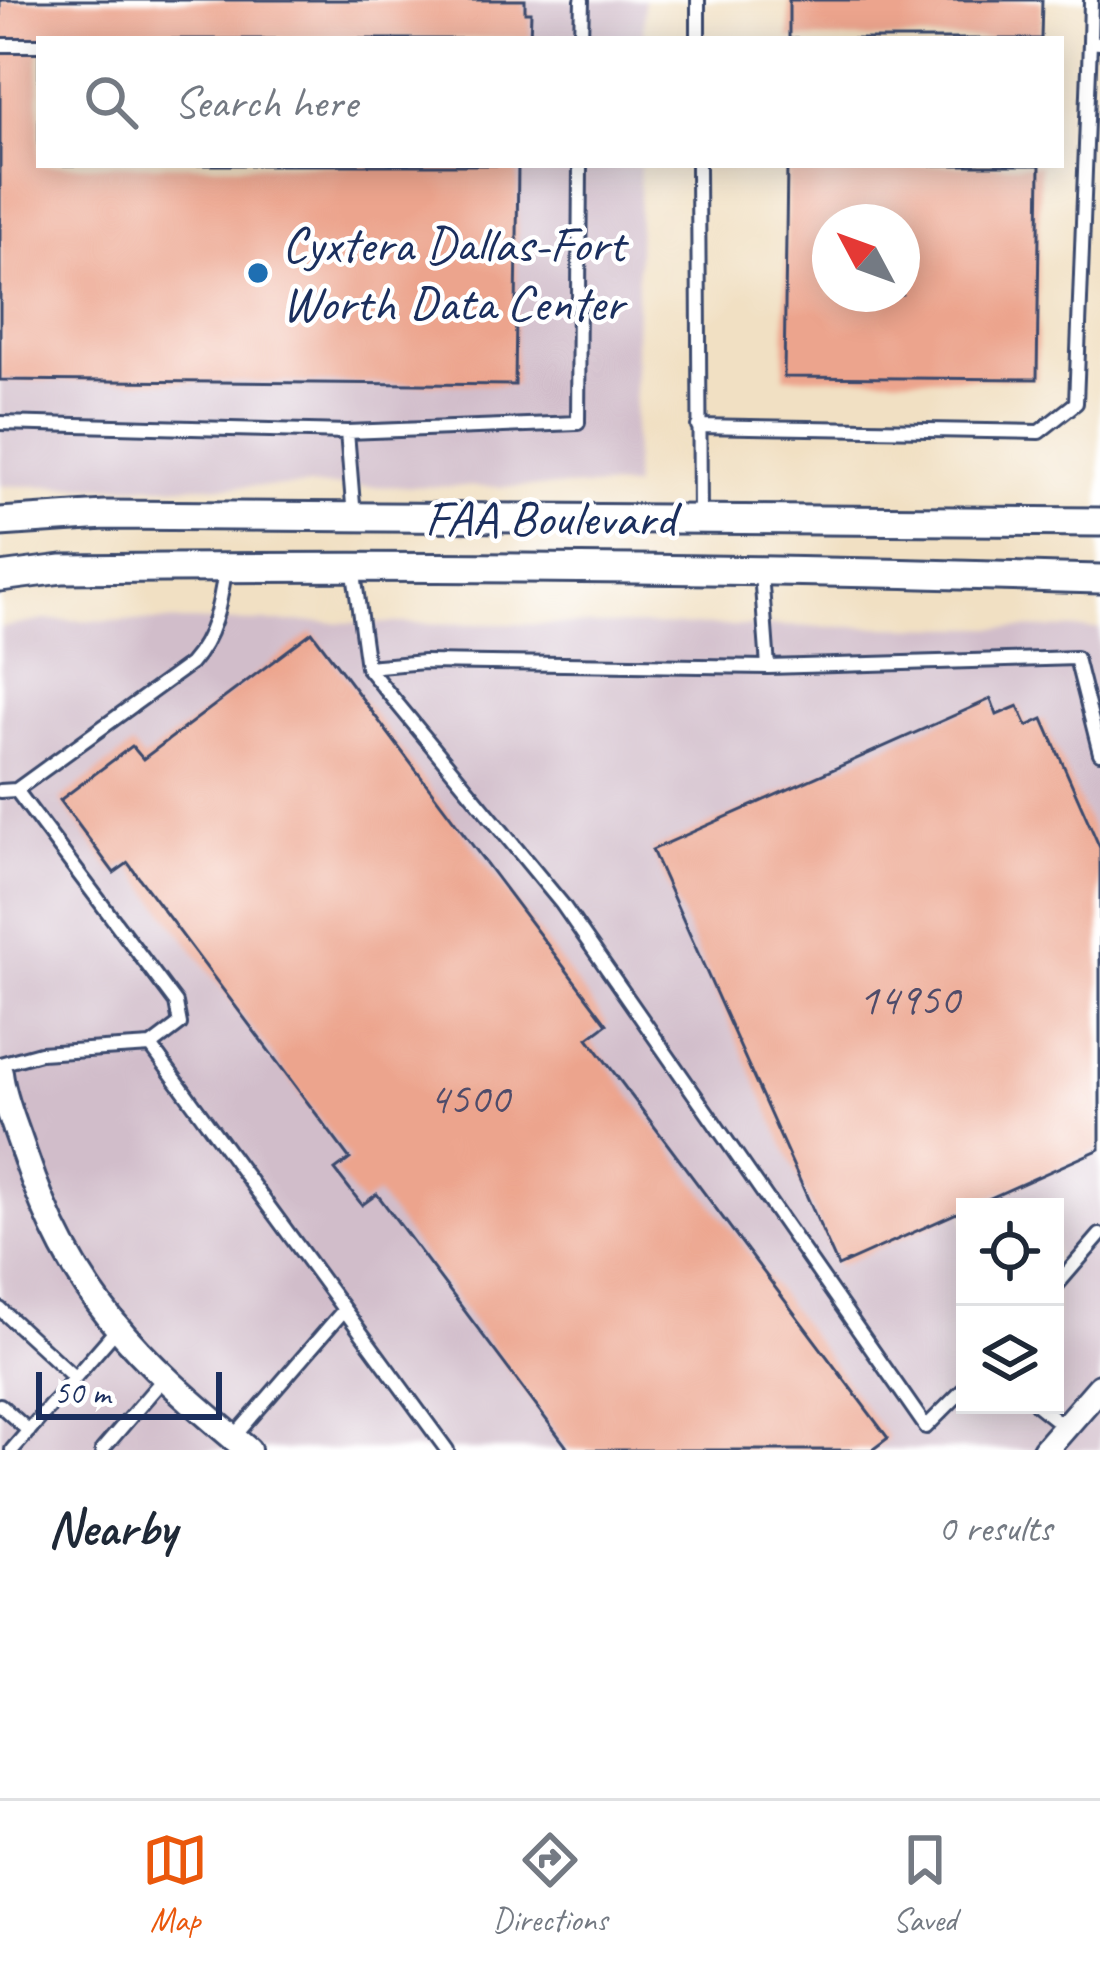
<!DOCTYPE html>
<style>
body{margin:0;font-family:Caveat,sans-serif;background:#f6f6f7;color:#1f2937}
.controls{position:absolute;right:36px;bottom:36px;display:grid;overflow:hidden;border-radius:0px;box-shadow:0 6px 30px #0003}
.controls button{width:108px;height:108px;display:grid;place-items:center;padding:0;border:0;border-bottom:3px solid #e0e1e3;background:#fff;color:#1f2937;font:60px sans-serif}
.compass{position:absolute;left:812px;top:204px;width:108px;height:108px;border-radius:50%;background:#fff;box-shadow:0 6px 30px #0003;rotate:311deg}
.scale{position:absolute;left:36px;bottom:30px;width:186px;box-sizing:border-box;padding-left:12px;border:6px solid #1b2f5e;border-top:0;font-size:33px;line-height:42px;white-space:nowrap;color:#1b2f5e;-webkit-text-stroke:9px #fff;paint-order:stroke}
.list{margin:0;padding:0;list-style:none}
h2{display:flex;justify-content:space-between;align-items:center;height:156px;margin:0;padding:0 48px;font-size:51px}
h2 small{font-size:39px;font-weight:400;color:#747a83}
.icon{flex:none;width:66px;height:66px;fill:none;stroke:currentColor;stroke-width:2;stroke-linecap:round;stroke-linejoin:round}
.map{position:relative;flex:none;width:1100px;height:1450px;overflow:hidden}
.search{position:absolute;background:#fff;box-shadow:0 6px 30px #0003;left:36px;right:36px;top:36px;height:132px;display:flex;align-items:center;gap:30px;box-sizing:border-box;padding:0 42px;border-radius:0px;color:#747a83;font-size:45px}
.sheet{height:348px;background:#fff}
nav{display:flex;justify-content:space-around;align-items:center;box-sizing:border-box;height:168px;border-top:3px solid #e0e1e3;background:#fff;font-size:33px;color:#747a83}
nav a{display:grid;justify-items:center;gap:6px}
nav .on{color:#ea580c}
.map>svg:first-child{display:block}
.industrial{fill:#d1bdca;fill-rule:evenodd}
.building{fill:#eca48d;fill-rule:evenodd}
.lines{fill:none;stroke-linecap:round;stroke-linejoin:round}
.service-casing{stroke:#3b4a6d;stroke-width:18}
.minor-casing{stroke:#3b4a6d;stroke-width:30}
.tertiary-casing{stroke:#3b4a6d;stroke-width:33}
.service{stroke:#fff;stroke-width:12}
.minor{stroke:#fff;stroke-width:24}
.tertiary{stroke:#fff;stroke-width:27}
.poi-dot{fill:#1f6fb2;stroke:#fff;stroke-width:4.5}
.labels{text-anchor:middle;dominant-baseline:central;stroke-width:9;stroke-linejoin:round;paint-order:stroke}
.number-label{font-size:45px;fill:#4f4c6a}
.poi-label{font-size:51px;fill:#1b2f5e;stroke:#fff;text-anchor:start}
.street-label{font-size:51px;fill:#1b2f5e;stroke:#fff}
</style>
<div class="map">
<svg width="1100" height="1450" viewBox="0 0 1100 1450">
<rect width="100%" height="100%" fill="#fff"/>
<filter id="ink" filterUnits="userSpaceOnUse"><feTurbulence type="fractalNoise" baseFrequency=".00833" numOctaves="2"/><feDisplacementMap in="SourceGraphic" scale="24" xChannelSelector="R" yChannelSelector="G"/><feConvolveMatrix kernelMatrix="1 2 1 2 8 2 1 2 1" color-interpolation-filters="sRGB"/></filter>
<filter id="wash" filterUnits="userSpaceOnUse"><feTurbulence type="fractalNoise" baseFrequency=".004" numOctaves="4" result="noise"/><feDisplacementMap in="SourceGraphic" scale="48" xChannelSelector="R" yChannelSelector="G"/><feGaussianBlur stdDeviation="2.7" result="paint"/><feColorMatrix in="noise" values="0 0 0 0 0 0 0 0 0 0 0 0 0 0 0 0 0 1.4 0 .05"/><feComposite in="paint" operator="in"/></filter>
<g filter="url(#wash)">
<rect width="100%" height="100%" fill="#f1e0c3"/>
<path class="industrial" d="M 0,0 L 644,0 L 643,39 L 39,39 L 39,165 L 640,165 L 633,487 L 0,486 Z
M 44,620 L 1100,629 L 1100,1450 L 0,1450 L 0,628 ZM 965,1207 L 1055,1207 L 1055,1405 L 965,1405 Z"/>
<g id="blocks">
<path class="building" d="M 0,0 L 525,0 L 525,12 L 531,12 L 530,39 L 39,39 L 39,165 L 518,165 L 515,385 L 0,380 Z
M 789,0 L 1042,0 L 1041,39 L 789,39 Z
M 787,165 L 1040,165 L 1037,379 L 784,377 ZM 830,222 L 902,222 L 902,294 L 830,294 Z
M 312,632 L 607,1024 L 588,1038 L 888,1438 L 872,1450 L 569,1450 L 377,1194 L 362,1205 L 335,1170 L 350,1159 L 128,863 L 114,873 L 60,800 L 132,746 L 143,759 Z
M 991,699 L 997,715 L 1018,706 L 1027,726 L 1043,719 L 1100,848 L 1100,1149 L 838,1266 L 652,850 Z"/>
</g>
</g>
<g filter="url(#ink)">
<use href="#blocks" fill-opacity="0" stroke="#3b4a6d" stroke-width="3"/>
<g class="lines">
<g class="service-casing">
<path id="service" d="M 698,0 L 698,39
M 581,39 L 582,0
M 1090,42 L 1091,0
M 0,45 L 39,45
M 698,165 L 700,518
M 0,423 L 347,432
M 698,426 L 1039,432 L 1076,403 L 1090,42 L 1100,43
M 354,517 L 347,432 L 578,423 L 580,165
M 353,566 L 367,667 L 562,904 L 926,1427 L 965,1388
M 761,573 L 768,667
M 367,667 L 424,662 L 768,667 L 1076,658 L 1100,753
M 16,790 L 190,664 C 214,637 220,605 225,570
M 0,791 L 16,790 L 176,1003 L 180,1024 L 151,1046
M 0,1064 L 40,1053 L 151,1046 L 447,1450
M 1055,1287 L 1100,1235
M 0,1309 L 75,1378
M 0,1405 L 29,1431
M 1037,1405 L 1065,1427
M 234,1437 L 344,1310
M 12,1450 L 116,1330
M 102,1450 L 164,1378"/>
</g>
<g class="minor-casing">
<path id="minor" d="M 0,1073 C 3,1100 16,1127 24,1153 C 73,1298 134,1355 248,1450
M 1045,1450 L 1100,1387"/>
</g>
<g class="tertiary-casing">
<path id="tertiary" d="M 0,522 L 105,515 L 1100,522
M 0,577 L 62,569 C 409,565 753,568 1100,579"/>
</g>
<use href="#service" class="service"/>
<use href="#minor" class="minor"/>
<use href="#tertiary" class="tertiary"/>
</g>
</g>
<circle class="poi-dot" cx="258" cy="273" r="12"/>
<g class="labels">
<g class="number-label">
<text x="909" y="999">14950</text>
<text x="469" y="1098">4500</text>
</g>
<g class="poi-label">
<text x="282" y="244">Cyxtera Dallas-Fort<tspan x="282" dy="59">Worth Data Center</tspan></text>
</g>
<g class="street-label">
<text x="550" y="518">FAA Boulevard</text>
</g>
</g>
</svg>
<div class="controls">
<button><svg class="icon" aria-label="locate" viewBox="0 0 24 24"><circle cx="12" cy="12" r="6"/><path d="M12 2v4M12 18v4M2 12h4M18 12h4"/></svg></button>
<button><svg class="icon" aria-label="layers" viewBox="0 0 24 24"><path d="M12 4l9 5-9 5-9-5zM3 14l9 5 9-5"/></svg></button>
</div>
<svg class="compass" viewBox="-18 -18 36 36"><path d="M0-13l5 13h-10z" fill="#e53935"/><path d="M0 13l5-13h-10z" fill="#747a83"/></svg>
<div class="scale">50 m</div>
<div class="search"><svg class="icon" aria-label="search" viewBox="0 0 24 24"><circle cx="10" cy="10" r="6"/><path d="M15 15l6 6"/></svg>Search here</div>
</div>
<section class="sheet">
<h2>Nearby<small>0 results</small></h2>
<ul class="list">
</ul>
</section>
<nav>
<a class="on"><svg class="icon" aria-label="map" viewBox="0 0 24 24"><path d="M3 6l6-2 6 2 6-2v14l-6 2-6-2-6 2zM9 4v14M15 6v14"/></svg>Map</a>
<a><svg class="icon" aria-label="directions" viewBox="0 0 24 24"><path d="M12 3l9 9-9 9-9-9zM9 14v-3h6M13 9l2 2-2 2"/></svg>Directions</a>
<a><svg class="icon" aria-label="saved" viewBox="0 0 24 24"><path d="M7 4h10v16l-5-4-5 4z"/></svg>Saved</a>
</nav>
